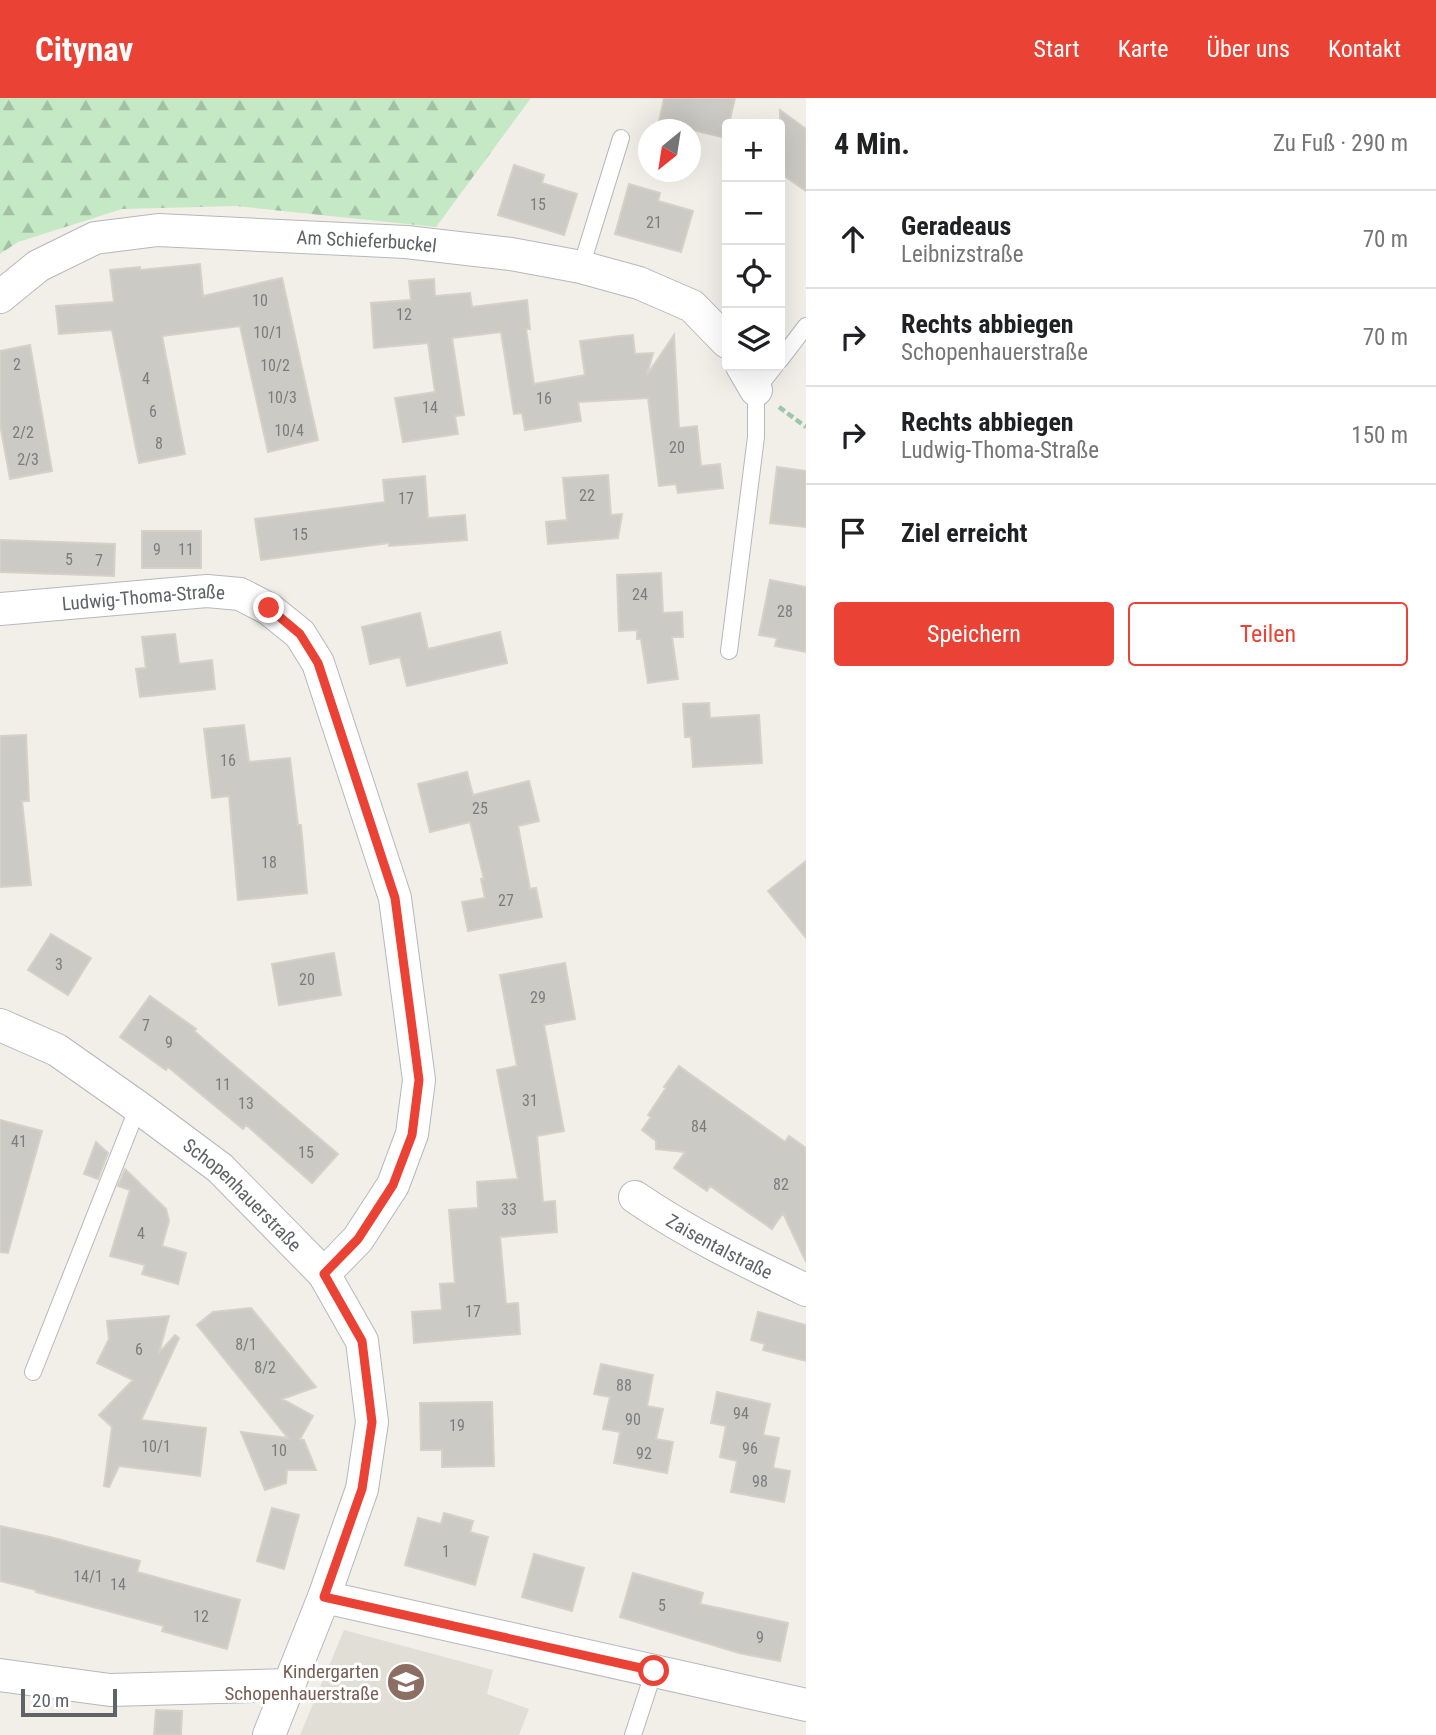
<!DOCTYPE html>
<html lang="de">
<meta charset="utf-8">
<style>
body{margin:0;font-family:"Roboto Condensed",sans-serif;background:#f2f2f2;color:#202124}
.controls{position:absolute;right:21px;top:21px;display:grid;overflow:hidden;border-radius:7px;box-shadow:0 7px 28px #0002}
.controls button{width:63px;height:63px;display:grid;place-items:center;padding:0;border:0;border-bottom:2px solid #e0e0e0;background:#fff;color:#202124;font:35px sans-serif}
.compass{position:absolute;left:638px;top:21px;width:63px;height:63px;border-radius:50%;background:#fff;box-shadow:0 7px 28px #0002;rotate:210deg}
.scale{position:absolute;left:21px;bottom:18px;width:96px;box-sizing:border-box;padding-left:7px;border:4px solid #5f6368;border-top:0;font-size:19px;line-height:24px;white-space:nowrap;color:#5f6368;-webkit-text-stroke:5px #fff;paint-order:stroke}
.stop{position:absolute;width:21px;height:21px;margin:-16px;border:5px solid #ea4335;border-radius:50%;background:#fff}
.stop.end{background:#ea4335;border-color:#fff;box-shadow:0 2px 7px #0008}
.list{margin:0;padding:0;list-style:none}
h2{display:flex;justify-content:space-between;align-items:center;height:91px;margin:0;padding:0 28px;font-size:30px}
h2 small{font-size:23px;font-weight:400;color:#757577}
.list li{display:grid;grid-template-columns:46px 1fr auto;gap:21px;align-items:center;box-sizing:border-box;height:98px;padding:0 28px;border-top:2px solid #e0e0e0}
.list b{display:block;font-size:26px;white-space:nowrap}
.list p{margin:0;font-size:23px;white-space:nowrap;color:#757577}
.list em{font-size:23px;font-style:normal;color:#757577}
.actions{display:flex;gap:14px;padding:21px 28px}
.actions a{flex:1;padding:16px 0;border:2px solid #ea4335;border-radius:7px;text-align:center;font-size:24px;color:#ea4335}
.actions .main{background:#ea4335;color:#fff}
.icon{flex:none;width:38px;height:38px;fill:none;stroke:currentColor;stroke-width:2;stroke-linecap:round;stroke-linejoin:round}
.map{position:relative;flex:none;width:806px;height:1637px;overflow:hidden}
header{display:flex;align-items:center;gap:42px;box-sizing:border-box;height:98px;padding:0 35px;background:#ea4335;color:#fff}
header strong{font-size:33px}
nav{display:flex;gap:38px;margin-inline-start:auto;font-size:24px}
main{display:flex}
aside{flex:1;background:#fff}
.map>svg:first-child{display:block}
.education{fill:#e1ded6}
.forest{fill:url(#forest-firs)}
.building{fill:#cccac5;stroke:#d6d1c6;stroke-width:2}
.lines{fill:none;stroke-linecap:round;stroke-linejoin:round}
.service-casing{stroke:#b5b8bc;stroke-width:18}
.minor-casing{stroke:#b5b8bc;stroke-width:34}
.path{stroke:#9cc7a9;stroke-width:4.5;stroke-dasharray:7 3.5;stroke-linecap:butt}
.service{stroke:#fff;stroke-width:16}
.minor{stroke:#fff;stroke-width:32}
.route{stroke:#ea4335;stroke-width:9}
.labels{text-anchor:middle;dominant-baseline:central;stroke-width:6;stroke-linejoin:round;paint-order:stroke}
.number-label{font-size:16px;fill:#7a7d7f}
.street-label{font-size:19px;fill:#5f6368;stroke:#fff}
.education-label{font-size:19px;fill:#785e54;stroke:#fff;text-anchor:end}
</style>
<header>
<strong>Citynav</strong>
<nav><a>Start</a><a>Karte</a><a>Über uns</a><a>Kontakt</a></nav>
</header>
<main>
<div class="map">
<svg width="806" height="1637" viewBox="0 0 806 1637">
<defs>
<pattern id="forest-firs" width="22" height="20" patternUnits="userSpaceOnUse" patternTransform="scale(1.75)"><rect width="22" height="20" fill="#c5e8c5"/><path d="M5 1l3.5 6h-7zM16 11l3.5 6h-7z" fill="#a3c0a4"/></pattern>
</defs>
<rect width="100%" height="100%" fill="#f1efe8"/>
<path class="education" d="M 344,1532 L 493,1572 L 487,1596 L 529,1611 L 519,1637 L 300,1637 Z"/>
<path class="forest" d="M 0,0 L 531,0 L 436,129 L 236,108 L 122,111 L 18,144 L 0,156 Z"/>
<path class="building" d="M 664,0 L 735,0 L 729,26 L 727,26 L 726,40 L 659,24 Z
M 780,12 L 806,31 L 806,93 L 780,75 Z
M 514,67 L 544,77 L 542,85 L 577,96 L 564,137 L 498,117 Z
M 629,86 L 660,95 L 658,103 L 693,113 L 681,154 L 615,136 Z
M 200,166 L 203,198 L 282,180 L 318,342 L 268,354 L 240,228 L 162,238 L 185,356 L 139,365 L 112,232 L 59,236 L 56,208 L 114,204 L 110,172 L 140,169 L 140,172 Z
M 434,181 L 435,198 L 470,195 L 472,209 L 527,202 L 530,231 L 526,231 L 534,286 L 585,277 L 580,243 L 620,238 L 633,237 L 635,256 L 653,255 L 647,277 L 674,237 L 679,330 L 697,328 L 701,368 L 720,366 L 723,390 L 678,395 L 676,386 L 659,388 L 648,300 L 578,304 L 581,323 L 525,332 L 522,315 L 514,316 L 501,234 L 452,240 L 464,317 L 455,318 L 458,336 L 403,344 L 395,300 L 435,294 L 428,245 L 374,250 L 371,205 L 411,202 L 409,183 Z
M 30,247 L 52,373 L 10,381 L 0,326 L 0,253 Z
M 777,369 L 806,373 L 806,429 L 770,425 Z
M 608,377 L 611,417 L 622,416 L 618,440 L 548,446 L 546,424 L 567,422 L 563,380 Z
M 425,378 L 428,420 L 465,417 L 467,442 L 389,448 L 389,445 L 261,462 L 255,421 L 385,404 L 383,382 Z
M 142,433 L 201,433 L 201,470 L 142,470 Z
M 0,442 L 115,446 L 114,478 L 0,474 Z
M 661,475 L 663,515 L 682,514 L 683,539 L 672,539 L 678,581 L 648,585 L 641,541 L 637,541 L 637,532 L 619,533 L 617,477 Z
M 770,482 L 806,489 L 806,554 L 775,548 L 777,540 L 759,537 Z
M 420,515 L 428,551 L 500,534 L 507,565 L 407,588 L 400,559 L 370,566 L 362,529 Z
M 175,536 L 179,566 L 212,562 L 215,591 L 140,599 L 136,571 L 146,570 L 142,539 Z
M 709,605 L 710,620 L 759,617 L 762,665 L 693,669 L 691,639 L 685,639 L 683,606 Z
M 244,627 L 249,664 L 290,660 L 298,727 L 301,727 L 307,795 L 238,802 L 229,698 L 212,700 L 204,631 Z
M 26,637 L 29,703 L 22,703 L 31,787 L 0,789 L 0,638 Z
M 467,674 L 473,697 L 529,683 L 539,723 L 518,728 L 530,791 L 536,790 L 542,819 L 468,833 L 462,804 L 485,800 L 481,781 L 484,781 L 470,724 L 430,734 L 418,686 Z
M 806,763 L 806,840 L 768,793 Z
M 51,836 L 91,860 L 68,897 L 28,872 Z
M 334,855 L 341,897 L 279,907 L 272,866 Z
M 565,865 L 575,921 L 544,927 L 564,1033 L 537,1038 L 543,1104 L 555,1103 L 557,1134 L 500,1139 L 506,1206 L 518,1205 L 520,1236 L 414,1245 L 412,1214 L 442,1212 L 440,1186 L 455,1185 L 449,1112 L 478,1110 L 477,1084 L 518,1081 L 497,972 L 517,968 L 500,877 Z
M 150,898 L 196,931 L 194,933 L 338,1056 L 312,1085 L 246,1027 L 243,1031 L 168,969 L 166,972 L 120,939 Z
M 679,968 L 785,1044 L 789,1038 L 806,1050 L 806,1164 L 783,1115 L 772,1131 L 710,1088 L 707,1093 L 674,1070 L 685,1054 L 656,1051 L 656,1043 L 642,1032 L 651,1019 L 648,1017 L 666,990 L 664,989 Z
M 0,1022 L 42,1033 L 8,1155 L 0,1154 Z
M 96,1044 L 108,1055 L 98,1081 L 84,1076 Z
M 125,1071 L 166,1111 L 169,1123 L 162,1148 L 186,1155 L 178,1186 L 142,1176 L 145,1167 L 110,1158 L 130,1092 L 118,1088 Z
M 251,1210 L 316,1289 L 282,1301 L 313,1318 L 300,1341 L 304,1342 L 316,1372 L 287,1372 L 286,1385 L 265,1392 L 241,1334 L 288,1340 L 197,1227 L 213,1214 Z
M 758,1214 L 806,1227 L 806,1263 L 763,1252 L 765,1246 L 751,1242 Z
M 169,1218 L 159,1255 L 175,1237 L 179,1240 L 141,1322 L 206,1330 L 200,1378 L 119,1368 L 109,1389 L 104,1388 L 112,1329 L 99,1317 L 133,1282 L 97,1265 L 109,1241 L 107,1223 Z
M 601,1266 L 653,1277 L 647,1308 L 663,1311 L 656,1341 L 673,1344 L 667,1375 L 614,1365 L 620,1334 L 603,1331 L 610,1299 L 594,1296 Z
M 717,1294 L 770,1306 L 763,1337 L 779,1340 L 773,1370 L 790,1373 L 784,1404 L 731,1394 L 737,1363 L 720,1359 L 726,1328 L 711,1325 Z
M 492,1304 L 494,1368 L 442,1369 L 442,1352 L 421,1352 L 420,1305 Z
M 272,1410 L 299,1417 L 284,1471 L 257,1463 Z
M 444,1415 L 473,1423 L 470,1434 L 488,1439 L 475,1487 L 405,1467 L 418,1420 L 441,1426 Z
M 0,1428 L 50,1439 L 140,1463 L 137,1474 L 240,1502 L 227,1551 L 162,1533 L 164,1528 L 36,1494 L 36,1492 L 0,1483 Z
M 534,1456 L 584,1470 L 572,1513 L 522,1499 Z
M 633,1475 L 703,1495 L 700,1506 L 788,1525 L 780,1563 L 739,1555 L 620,1519 Z
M 156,1612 L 182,1613 L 181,1637 L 154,1637 Z"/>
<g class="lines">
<g class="service-casing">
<path id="service" d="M 581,169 L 621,40
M 780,262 L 806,228
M 729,553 L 756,339 L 756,292 L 775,268
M 33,1274 L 138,1009
M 633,1637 L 654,1573"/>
</g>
<g class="minor-casing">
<g id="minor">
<path id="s1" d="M 0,199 L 38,168 L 95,140 L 158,132 L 406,144 L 511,156 L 581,169 L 639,185 L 692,208 L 727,244"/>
<path d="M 742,268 L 756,292"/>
<path id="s2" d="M 0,511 L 207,493 L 240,496 L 269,511 L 300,536 L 318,565 L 395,800 L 419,982 L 412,1036 L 393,1087 L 358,1141 L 324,1176"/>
<path id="s3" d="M 0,927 L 57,952 L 138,1009 L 220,1070 L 324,1176 L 362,1243 L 372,1324 L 362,1391 L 324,1499 L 269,1637"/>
<path id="s4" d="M 635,1099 C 689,1136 747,1164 806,1192"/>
<path d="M 324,1499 L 806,1607"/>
<path d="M 0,1577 L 110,1592 L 288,1587"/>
</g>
</g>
<path class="path" d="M 779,309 L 806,329"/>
<use href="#service" class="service"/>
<use href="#minor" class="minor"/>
</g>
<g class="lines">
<path class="route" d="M 269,510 L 300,536 L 318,565 L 395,800 L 419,982 L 412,1037 L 393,1087 L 358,1141 L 324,1176 L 362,1243 L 372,1324 L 362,1391 L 324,1499 L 654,1573"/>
</g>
<defs>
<g id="school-disc" transform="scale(2.0125)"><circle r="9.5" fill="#8d6e63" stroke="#fff"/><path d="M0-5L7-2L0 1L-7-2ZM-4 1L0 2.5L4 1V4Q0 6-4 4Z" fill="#fff"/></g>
</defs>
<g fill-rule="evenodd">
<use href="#school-disc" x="406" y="1584"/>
</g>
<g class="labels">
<g class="number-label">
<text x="538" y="106">15</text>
<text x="654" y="124">21</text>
<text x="260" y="202">10</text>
<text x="404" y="216">12</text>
<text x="268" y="234">10/1</text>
<text x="17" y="266">2</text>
<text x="275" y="267">10/2</text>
<text x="146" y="280">4</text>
<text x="282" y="299">10/3</text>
<text x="544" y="300">16</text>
<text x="430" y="309">14</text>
<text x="153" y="313">6</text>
<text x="289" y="332">10/4</text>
<text x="23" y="334">2/2</text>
<text x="159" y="345">8</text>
<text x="677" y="349">20</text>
<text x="28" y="361">2/3</text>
<text x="587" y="397">22</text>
<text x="406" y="400">17</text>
<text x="300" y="436">15</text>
<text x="157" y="451">9</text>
<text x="186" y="451">11</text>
<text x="69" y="461">5</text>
<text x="99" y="462">7</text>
<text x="640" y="496">24</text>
<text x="785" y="513">28</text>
<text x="228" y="662">16</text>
<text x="480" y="710">25</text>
<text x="269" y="764">18</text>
<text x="506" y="802">27</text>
<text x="59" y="866">3</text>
<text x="307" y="881">20</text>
<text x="538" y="899">29</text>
<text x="146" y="927">7</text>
<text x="169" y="944">9</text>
<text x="223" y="986">11</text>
<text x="530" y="1002">31</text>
<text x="246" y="1005">13</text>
<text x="699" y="1028">84</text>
<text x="19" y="1043">41</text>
<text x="306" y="1054">15</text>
<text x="781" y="1086">82</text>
<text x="509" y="1111">33</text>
<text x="141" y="1135">4</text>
<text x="473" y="1213">17</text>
<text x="246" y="1246">8/1</text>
<text x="139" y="1251">6</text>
<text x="265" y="1269">8/2</text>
<text x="624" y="1287">88</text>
<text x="741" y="1315">94</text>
<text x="633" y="1321">90</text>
<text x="457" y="1327">19</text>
<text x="156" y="1348">10/1</text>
<text x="750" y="1350">96</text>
<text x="279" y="1352">10</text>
<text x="644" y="1355">92</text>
<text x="760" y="1383">98</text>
<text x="446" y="1453">1</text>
<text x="88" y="1478">14/1</text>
<text x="118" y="1486">14</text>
<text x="662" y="1507">5</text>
<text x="201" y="1518">12</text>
<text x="760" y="1539">9</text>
</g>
<g class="street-label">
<text stroke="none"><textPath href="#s1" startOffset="385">Am Schieferbuckel</textPath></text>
<text stroke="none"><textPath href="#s2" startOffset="144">Ludwig-Thoma-Straße</textPath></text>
<text stroke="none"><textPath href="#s3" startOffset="298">Schopenhauerstraße</textPath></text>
<text stroke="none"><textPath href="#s4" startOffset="98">Zaisentalstraße</textPath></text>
</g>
<g class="education-label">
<text x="379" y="1573">Kindergarten<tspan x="379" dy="22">Schopenhauerstraße</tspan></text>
</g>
</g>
</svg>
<div class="controls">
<button>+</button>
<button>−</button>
<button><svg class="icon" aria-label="locate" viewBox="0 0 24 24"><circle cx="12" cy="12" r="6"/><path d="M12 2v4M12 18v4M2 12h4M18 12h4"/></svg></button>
<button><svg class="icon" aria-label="layers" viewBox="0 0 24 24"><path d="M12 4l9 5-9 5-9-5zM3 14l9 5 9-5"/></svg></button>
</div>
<svg class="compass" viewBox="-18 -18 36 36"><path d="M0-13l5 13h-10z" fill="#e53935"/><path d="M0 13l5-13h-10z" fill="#757577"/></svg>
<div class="scale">20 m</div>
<div class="stop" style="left:654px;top:1573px"></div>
<div class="stop end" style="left:269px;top:510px"></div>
</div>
<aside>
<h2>4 Min.<small>Zu Fuß · 290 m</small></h2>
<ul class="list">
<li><svg class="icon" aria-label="ahead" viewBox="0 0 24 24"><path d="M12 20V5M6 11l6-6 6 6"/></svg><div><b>Geradeaus</b><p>Leibnizstraße</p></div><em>70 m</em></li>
<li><svg class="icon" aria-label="right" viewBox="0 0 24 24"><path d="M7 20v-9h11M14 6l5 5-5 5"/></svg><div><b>Rechts abbiegen</b><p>Schopenhauerstraße</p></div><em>70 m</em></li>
<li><svg class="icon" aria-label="right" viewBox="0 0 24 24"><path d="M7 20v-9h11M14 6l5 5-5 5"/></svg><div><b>Rechts abbiegen</b><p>Ludwig-Thoma-Straße</p></div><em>150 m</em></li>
<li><svg class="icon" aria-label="arrive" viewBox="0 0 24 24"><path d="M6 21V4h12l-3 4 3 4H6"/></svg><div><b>Ziel erreicht</b></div></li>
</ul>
<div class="actions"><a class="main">Speichern</a><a>Teilen</a></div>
</aside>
</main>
